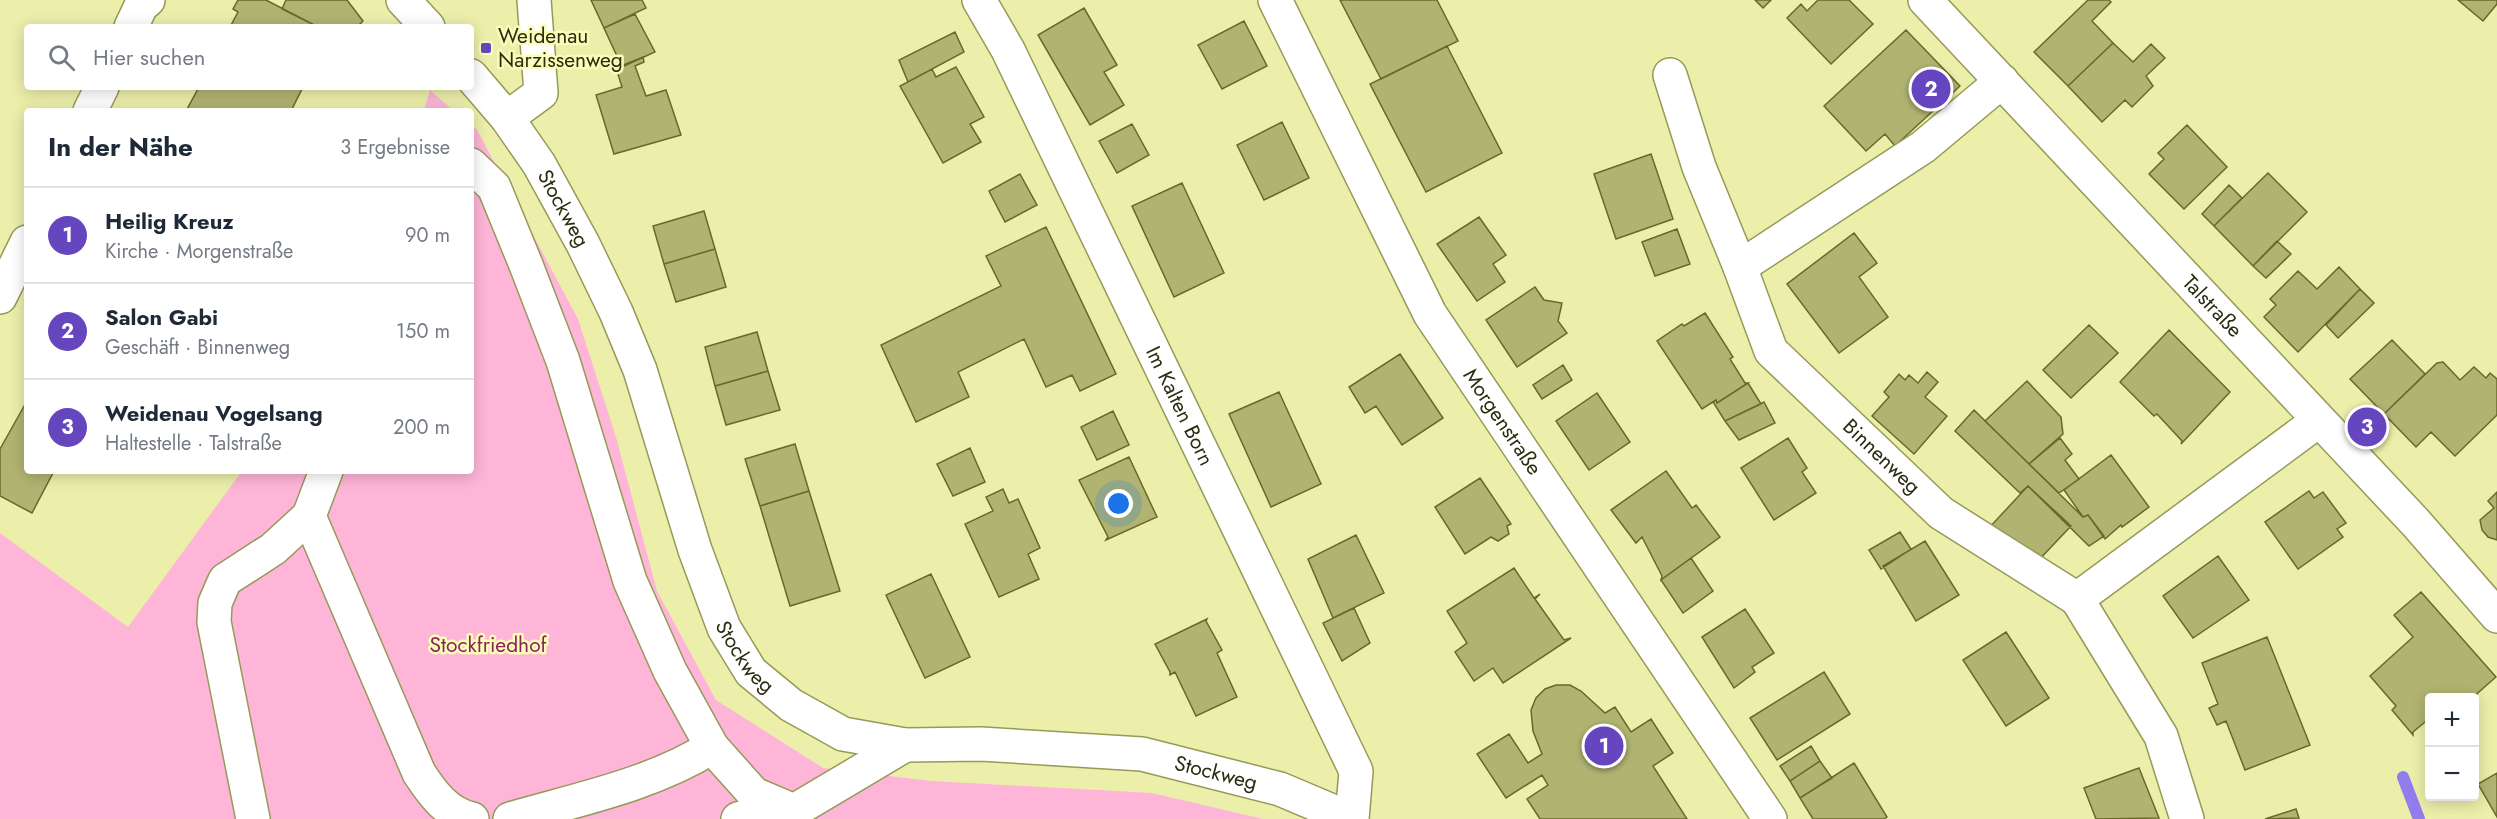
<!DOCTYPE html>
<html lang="de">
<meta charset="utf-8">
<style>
body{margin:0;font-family:Jost,sans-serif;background:#f6f6f7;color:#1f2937}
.controls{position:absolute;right:18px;bottom:18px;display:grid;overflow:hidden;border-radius:6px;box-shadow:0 3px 15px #0003}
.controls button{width:54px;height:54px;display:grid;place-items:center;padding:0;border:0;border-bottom:2px solid #e0e1e3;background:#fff;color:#1f2937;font:30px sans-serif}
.you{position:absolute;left:1119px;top:504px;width:21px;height:21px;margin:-15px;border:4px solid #fff;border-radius:50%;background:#1a73e8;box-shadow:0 0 0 9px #1a73e833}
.badge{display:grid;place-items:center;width:39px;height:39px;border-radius:50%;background:#6546bf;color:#fff;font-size:20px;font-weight:700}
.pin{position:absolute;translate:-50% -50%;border:3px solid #fff;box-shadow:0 2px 6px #0006}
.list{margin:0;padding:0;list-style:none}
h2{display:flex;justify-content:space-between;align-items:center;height:78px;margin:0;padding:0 24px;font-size:26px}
h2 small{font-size:20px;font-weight:400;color:#747a83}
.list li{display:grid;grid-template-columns:39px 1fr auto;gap:18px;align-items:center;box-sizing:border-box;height:96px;padding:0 24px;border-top:2px solid #e0e1e3}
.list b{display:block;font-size:22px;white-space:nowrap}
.list p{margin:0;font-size:20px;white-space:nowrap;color:#747a83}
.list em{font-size:20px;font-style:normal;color:#747a83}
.icon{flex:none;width:33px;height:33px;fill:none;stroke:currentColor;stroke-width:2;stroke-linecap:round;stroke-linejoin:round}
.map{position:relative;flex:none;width:2497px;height:819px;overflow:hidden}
.search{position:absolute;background:#fff;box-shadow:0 3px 15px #0003;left:24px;top:24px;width:450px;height:66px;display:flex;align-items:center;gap:15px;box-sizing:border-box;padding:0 21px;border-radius:6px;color:#747a83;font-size:22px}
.panel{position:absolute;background:#fff;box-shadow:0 3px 15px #0003;left:24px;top:108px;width:450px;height:366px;border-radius:6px}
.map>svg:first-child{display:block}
.green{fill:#feb5d7}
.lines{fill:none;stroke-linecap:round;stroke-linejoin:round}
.stream{stroke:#927dec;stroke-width:12}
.building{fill:#b1b471;stroke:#686927;stroke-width:1.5}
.minor-casing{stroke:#979958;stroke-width:36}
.minor{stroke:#fff;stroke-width:33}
.poi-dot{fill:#6546bf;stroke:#fafdb7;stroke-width:2}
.labels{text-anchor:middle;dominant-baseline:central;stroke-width:5;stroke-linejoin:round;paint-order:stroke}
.poi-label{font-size:21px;fill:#2b2c10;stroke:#fafdb7;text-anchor:start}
.street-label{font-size:21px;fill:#2b2c10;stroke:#fafdb7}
.park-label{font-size:21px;fill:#8b225e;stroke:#fafdb7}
</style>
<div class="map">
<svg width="2497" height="819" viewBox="0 0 2497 819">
<rect width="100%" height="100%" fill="#ecefaa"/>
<path class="green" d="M 430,90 L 454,111 L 424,111 Z
M 471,125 L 477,130 L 578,319 L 616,437 L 657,591 L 716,700 L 823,768 L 931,781 L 1152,793 L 1263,819 L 0,819 L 0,533 L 128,627 L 242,471 L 471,471 Z"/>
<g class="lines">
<path class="stream" d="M 2403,777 L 2419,819"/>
</g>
<path class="building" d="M 238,0 L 266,0 L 318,27 L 230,27 L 238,12 L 233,9 Z
M 286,0 L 347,0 L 363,21 L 357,27 L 318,27 L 282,9 Z
M 591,0 L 642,0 L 646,8 L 604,28 Z
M 1340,0 L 1437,0 L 1458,41 L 1381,79 Z
M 1755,0 L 1771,0 L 1763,8 Z
M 1818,0 L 1849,0 L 1873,24 L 1831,64 L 1787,18 L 1801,4 L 1807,11 Z
M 2088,0 L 2109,0 L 2111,2 L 2092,21 L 2113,43 L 2068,86 L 2034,52 Z
M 2458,0 L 2497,0 L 2497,4 L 2483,21 Z
M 1084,8 L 1117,65 L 1104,72 L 1124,105 L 1090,125 L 1038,35 Z
M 635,14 L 655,52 L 622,67 L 604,28 Z
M 1244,21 L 1267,66 L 1222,89 L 1198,45 Z
M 1906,30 L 1960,86 L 1895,146 L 1885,134 L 1866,151 L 1824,106 Z
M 955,32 L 964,52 L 908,82 L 899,60 Z
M 2113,43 L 2133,62 L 2151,44 L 2165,58 L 2146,76 L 2153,86 L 2132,107 L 2125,100 L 2102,122 L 2068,86 Z
M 1447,46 L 1502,153 L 1426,192 L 1370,84 Z
M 643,57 L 644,62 L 635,66 L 646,96 L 666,90 L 681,135 L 614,154 L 596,95 L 622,87 L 616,68 Z
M 956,67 L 984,117 L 970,124 L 981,142 L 943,163 L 900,86 L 932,69 L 936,77 Z
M 199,87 L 303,87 L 291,111 L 186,111 Z
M 1282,122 L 1309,178 L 1264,200 L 1237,145 Z
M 1132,124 L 1149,155 L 1117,173 L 1099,141 Z
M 2187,125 L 2227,167 L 2184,209 L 2149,174 L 2164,159 L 2158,153 Z
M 1651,154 L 1673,219 L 1616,239 L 1594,174 Z
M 2268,173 L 2307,212 L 2253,266 L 2214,226 Z
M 1020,174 L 1037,205 L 1005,222 L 989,191 Z
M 1182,183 L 1224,273 L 1174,297 L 1132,206 Z
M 2229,185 L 2242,198 L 2214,226 L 2202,214 Z
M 704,211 L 715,249 L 664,264 L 653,226 Z
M 1479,217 L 1506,255 L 1493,264 L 1505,282 L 1477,301 L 1437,244 Z
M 1046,227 L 1116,374 L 1080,391 L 1072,375 L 1046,387 L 1024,339 L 958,372 L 969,397 L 916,422 L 881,345 L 1001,286 L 986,256 Z
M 1677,229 L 1690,264 L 1655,276 L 1642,242 Z
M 1854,233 L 1877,263 L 1859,277 L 1888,317 L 1839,353 L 1787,284 Z
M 2277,241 L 2291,254 L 2266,278 L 2253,266 Z
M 715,249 L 726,287 L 676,302 L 664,264 Z
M 2339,267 L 2360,289 L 2298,352 L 2264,317 L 2276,305 L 2270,299 L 2298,271 L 2317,289 Z
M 1535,287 L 1544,300 L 1562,303 L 1558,321 L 1567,333 L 1517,367 L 1486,320 Z
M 2360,289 L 2374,303 L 2338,338 L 2326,325 Z
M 1705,313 L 1733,357 L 1730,359 L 1745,383 L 1748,383 L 1717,403 L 1716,400 L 1702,409 L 1657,341 L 1682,324 L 1684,326 Z
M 2089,325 L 2118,353 L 2071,398 L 2043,370 Z
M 2169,330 L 2230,392 L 2181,444 L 2182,441 L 2157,414 L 2154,416 L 2120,382 Z
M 757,332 L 768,371 L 715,386 L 705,347 Z
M 2392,340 L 2425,374 L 2384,414 L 2350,379 Z
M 1400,354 L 1443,418 L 1402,445 L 1376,406 L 1365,413 L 1349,387 Z
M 2443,362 L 2460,380 L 2474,367 L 2486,378 L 2490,373 L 2497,379 L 2497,415 L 2455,456 L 2431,432 L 2416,447 L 2384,414 L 2437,363 Z
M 1563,365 L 1572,380 L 1542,399 L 1533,385 Z
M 768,371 L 780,410 L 726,425 L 715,386 Z
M 1927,372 L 1938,382 L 1925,397 L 1947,416 L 1914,454 L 1872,416 L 1889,397 L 1884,392 L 1899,374 L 1905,380 L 1909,375 L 1918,383 Z
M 2027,381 L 2061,417 L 2063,434 L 2029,464 L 1985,421 Z
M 1748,383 L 1761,404 L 1725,421 L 1713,402 L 1716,400 L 1717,403 Z
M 1279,392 L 1321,484 L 1271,507 L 1229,414 Z
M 1597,393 L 1630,442 L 1589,470 L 1556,421 Z
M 27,401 L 27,471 L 54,471 L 32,513 L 0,496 L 0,449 Z
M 1764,402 L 1775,423 L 1739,440 L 1725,421 Z
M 1974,410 L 2083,517 L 2088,515 L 2104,536 L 2089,546 L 2028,486 L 2020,493 L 1955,431 Z
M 1113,411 L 1129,445 L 1097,460 L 1081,427 Z
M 1788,438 L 1807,468 L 1802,472 L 1816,493 L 1774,520 L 1741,468 Z
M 2060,438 L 2072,454 L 2065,460 L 2079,479 L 2059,493 L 2029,464 Z
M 795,444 L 809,491 L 760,506 L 745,459 Z
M 970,448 L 985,482 L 953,496 L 937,464 Z
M 2111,455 L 2149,507 L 2122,527 L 2121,525 L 2105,539 L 2088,515 L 2083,517 L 2064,490 Z
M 1129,457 L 1157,517 L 1106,540 L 1108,537 L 1079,480 Z
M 1666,471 L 1692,508 L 1696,505 L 1720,537 L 1661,580 L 1662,576 L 1642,537 L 1636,543 L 1611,510 Z
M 1480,478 L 1511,524 L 1507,526 L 1509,534 L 1498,541 L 1491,537 L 1465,554 L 1435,507 Z
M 2028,486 L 2071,526 L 2036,563 L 1987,530 Z
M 1003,489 L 1009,503 L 1018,499 L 1040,548 L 1028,554 L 1039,579 L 999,597 L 965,524 L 993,511 L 986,497 Z
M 809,491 L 840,591 L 790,606 L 760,506 Z
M 2309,491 L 2314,498 L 2323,492 L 2346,523 L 2337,529 L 2343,537 L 2298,569 L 2265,522 Z
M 2497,492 L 2497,540 L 2488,537 L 2482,530 L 2480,520 L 2494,508 L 2488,501 Z
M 1900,532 L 1911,549 L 1881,569 L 1869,550 Z
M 1356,535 L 1384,593 L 1333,618 L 1308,559 Z
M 1925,541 L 1959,595 L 1916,621 L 1883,566 Z
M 2218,556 L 2249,600 L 2193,638 L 2163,596 Z
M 1691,558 L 1713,591 L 1683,613 L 1661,580 Z
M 1514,568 L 1534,598 L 1540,594 L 1535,599 L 1564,640 L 1571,638 L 1503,683 L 1493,668 L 1474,681 L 1455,652 L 1467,643 L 1447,611 Z
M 931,574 L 970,657 L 925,678 L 886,595 Z
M 2421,592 L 2496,677 L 2472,698 L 2430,698 L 2430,718 L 2413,732 L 2413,735 L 2392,710 L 2396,706 L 2370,676 L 2413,637 L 2394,615 Z
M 1354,608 L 1370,643 L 1342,661 L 1323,623 Z
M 1745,609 L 1774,653 L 1752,667 L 1755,672 L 1734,688 L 1702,637 Z
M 1207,619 L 1206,621 L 1222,650 L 1217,653 L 1237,697 L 1196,716 L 1175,672 L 1170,675 L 1170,672 L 1155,644 Z
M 2006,632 L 2049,698 L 2006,726 L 1963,660 Z
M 2267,637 L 2310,745 L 2245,770 L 2226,721 L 2217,725 L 2209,708 L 2218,704 L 2202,663 Z
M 1824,672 L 1850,714 L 1777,760 L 1750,718 Z
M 1556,685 L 1570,685 L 1581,691 L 1605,713 L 1615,707 L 1631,732 L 1651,719 L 1673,753 L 1653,766 L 1687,819 L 1540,819 L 1527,799 L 1548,785 L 1542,775 L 1506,798 L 1477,754 L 1509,734 L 1528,763 L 1542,754 L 1533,731 L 1531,710 L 1536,698 L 1545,689 Z
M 1811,746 L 1820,761 L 1790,781 L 1780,766 Z
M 1820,761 L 1832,778 L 1800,798 L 1790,781 Z
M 1854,763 L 1887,817 L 1884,819 L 1813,819 L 1800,798 Z
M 2139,768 L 2159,818 L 2096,819 L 2084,788 Z
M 2497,773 L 2497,817 L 2478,784 Z
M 2296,809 L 2299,818 L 2265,819 Z"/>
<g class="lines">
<g class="minor-casing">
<g id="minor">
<path d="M 403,0 L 428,27"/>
<path id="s1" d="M 979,0 L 1008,50 L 1356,771 L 1352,819"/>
<path id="s2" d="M 1275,0 L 1430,314 L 1770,819"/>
<path id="s3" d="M 1925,0 L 2416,523 L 2497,616"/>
<path d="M 131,27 L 141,6 L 148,0"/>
<path id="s4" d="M 1670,75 L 1699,167 L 1740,267 L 1771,351 L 1941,513 L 2077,599"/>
<path id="s5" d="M 471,76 L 507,118 L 539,164 L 583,244 L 616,312 L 640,370 L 695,550 L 724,628 L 751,672 L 791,705 L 843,734 L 905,745 L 981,744 L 1142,754 L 1280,789 L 1351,819"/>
<path d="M 90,111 L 102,87"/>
<path d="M 507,118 L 541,93 L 534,0"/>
<path d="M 471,165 L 494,187 L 526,265 L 563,361 L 630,581 L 670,671 L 712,747 L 754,794 L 794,811 L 905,745"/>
<path d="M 1740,267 L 1923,147 L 2002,81"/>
<path d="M 0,297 L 27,242"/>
<path d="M 309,516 L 419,773 C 432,793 447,814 472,819"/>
<path d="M 253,819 L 214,622 L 215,603 L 225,580 L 273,549 L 309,516 L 326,471"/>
<path d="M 510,819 C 579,799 651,785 712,747"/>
<path d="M 738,819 L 764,812 L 792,811"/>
<path d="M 2187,819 L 2161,736 L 2077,599 L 2318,421"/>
</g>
</g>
<use href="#minor" class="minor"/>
</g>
<rect class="poi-dot" x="480" y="42" width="12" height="12" rx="3"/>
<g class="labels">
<g class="poi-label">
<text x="498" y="36">Weidenau<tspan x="498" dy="24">Narzissenweg</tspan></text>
</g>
<g class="street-label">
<text stroke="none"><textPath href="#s5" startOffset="162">Stockweg</textPath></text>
<text stroke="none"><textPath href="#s3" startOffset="420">Talstraße</textPath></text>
<text stroke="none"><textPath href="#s1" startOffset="453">Im Kalten Born</textPath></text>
<text stroke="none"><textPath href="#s2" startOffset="480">Morgenstraße</textPath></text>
<text stroke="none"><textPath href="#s4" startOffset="447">Binnenweg</textPath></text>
<text stroke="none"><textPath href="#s5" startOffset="648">Stockweg</textPath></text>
<text stroke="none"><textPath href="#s5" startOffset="1152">Stockweg</textPath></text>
</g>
<g class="park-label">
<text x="488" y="645">Stockfriedhof</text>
</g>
</g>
</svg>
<div class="controls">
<button>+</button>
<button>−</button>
</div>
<div class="you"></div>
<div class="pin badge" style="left:1604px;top:746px">1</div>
<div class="pin badge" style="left:1931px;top:89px">2</div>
<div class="pin badge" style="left:2367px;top:427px">3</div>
<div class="search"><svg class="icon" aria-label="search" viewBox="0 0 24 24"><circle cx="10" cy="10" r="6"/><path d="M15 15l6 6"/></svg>Hier suchen</div>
<section class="panel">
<h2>In der Nähe<small>3 Ergebnisse</small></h2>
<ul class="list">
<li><span class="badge">1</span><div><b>Heilig Kreuz</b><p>Kirche · Morgenstraße</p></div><em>90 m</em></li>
<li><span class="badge">2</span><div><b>Salon Gabi</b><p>Geschäft · Binnenweg</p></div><em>150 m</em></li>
<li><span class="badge">3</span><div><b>Weidenau Vogelsang</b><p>Haltestelle · Talstraße</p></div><em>200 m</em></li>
</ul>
</section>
</div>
